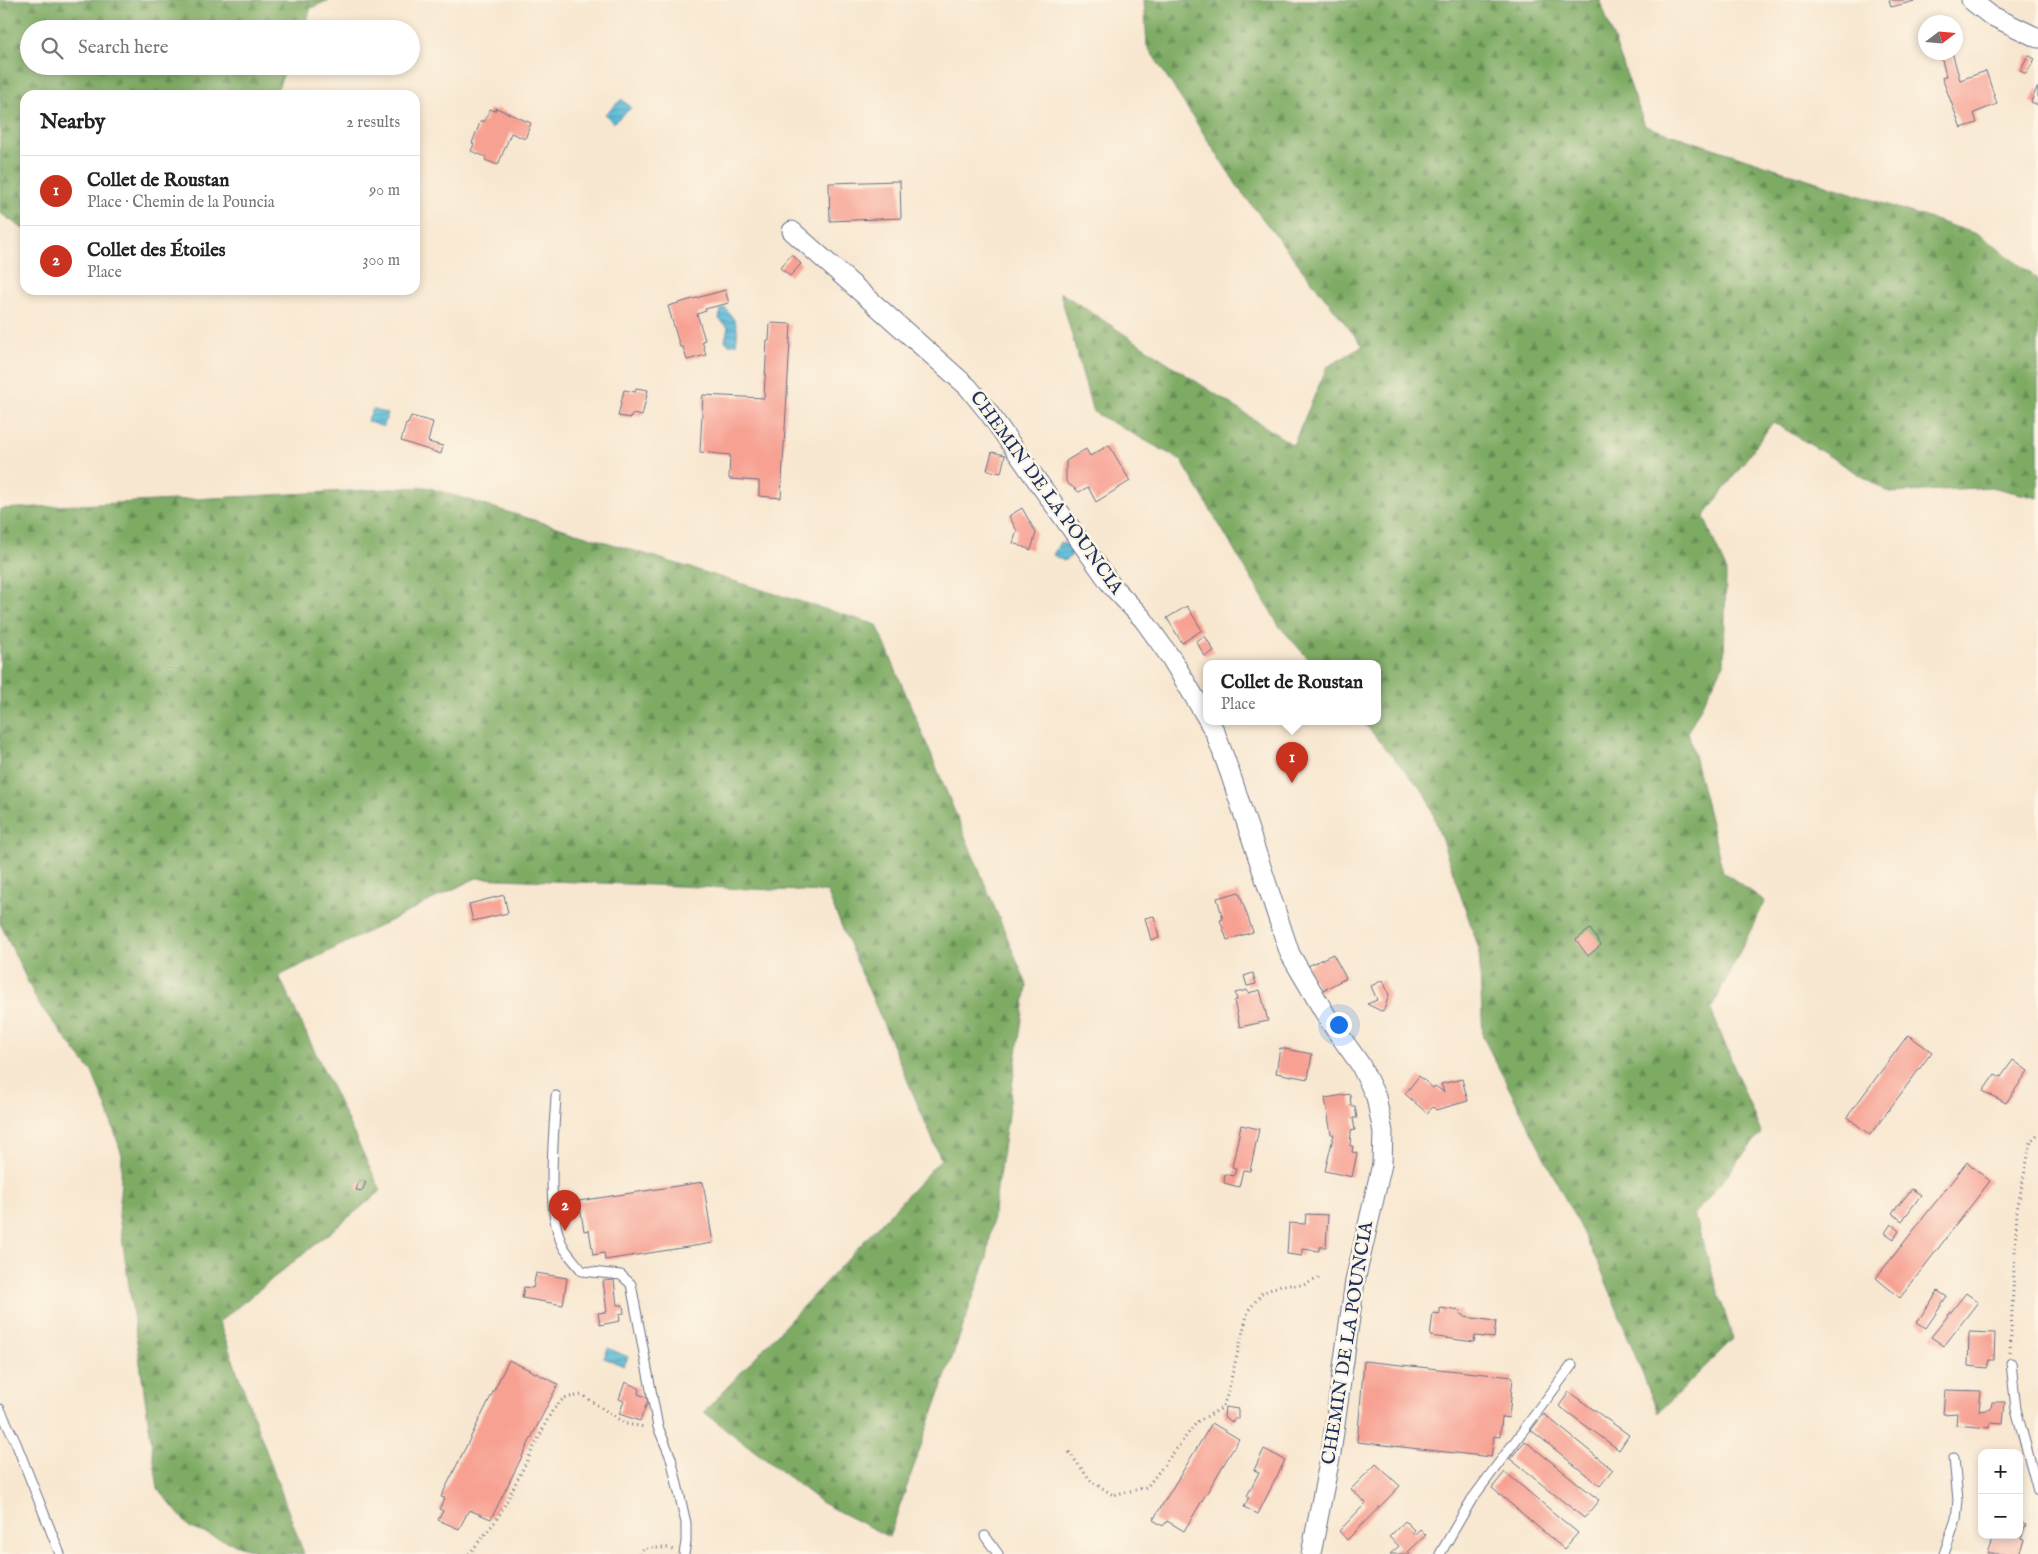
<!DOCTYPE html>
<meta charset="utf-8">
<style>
body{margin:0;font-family:"IM FELL English",serif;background:#f6f6f6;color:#222}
.controls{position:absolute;right:15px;bottom:15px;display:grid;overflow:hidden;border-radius:10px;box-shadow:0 2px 8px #0003}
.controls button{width:45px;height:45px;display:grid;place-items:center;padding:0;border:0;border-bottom:1px solid #e0e0e0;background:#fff;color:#222;font:25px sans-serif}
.compass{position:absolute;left:1918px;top:15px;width:45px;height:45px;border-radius:50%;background:#fff;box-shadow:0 2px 8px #0003;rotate:74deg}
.you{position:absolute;left:1338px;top:1024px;width:18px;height:18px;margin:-12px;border:4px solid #fff;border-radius:50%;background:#1a73e8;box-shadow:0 0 0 8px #1a73e833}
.badge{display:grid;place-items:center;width:32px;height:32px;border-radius:50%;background:#c8321e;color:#fff;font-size:16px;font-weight:700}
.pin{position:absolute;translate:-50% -41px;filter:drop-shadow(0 1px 2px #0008)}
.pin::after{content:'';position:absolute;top:26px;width:18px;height:15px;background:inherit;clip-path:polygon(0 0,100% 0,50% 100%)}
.popup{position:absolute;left:1203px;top:660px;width:178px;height:65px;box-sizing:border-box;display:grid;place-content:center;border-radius:10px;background:#fff;filter:drop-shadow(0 1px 4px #0005);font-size:16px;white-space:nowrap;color:#767676}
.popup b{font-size:19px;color:#222}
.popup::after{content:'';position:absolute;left:50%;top:100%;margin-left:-10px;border:10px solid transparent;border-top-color:#fff}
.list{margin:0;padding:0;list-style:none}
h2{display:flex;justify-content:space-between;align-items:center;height:65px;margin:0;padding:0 20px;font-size:21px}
h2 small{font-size:16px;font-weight:400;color:#767676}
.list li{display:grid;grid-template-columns:32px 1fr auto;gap:15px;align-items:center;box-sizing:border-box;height:70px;padding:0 20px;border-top:1px solid #e0e0e0}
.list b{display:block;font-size:19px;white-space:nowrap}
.list p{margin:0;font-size:16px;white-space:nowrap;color:#767676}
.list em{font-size:16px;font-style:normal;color:#767676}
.icon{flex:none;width:28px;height:28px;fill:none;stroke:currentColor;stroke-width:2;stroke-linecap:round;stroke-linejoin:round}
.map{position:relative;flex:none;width:2038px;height:1554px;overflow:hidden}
.search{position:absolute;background:#fff;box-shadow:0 2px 8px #0003;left:20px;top:20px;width:400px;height:55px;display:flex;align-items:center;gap:12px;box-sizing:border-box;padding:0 18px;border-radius:28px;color:#767676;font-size:19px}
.panel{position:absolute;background:#fff;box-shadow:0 2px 8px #0003;left:20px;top:90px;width:400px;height:205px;border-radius:15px}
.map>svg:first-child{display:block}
.forest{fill:url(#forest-firs);stroke:#4c6d61}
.water{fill:url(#water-rules);stroke:#3a749b}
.building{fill:#f7a193}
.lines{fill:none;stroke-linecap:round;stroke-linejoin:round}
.lane-casing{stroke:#686f86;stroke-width:11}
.street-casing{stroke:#686f86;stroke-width:21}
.path{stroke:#686f86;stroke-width:3;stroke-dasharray:1 4;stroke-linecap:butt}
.lane{stroke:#fff;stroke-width:9}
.street{stroke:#fff;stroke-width:19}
.labels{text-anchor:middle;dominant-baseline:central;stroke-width:5;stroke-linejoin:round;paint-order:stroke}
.street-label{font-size:19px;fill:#1b2f5e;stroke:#fcf5e5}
</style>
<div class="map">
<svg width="2038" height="1554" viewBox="0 0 2038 1554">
<defs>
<pattern id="forest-firs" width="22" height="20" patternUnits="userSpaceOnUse" patternTransform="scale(1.25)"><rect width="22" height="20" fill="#7eab64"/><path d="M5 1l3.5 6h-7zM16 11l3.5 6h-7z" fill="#668c56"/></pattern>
<pattern id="water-rules" width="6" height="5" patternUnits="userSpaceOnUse" patternTransform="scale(1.25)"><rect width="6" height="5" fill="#59bad8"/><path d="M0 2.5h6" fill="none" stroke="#4998b2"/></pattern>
</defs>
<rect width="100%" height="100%" fill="#fcf5e5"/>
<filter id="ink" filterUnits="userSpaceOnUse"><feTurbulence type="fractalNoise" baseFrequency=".02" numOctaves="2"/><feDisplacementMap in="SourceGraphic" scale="10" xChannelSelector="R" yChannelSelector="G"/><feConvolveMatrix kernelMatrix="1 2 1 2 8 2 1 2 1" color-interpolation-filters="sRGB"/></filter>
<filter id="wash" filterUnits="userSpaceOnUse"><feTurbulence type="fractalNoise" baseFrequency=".0096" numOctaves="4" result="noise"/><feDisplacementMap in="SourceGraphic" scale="20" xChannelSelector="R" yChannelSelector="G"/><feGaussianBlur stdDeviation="1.12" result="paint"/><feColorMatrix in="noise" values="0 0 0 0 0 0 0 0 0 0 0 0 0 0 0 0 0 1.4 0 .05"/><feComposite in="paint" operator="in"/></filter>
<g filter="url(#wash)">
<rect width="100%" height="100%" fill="#f8e7d0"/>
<path class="forest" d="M 0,0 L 329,0 L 311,8 L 303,29 L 29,29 L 29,66 L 287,66 L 275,95 L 25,95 L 25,230 L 0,213 Z
M 1144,0 L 1600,0 L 1645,126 L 1980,235 L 2038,279 L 2038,498 L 1991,487 L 1890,493 L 1773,422 L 1704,517 L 1726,570 L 1724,664 L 1688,731 L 1723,872 L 1765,901 L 1711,1010 L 1761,1133 L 1694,1215 L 1733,1339 L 1658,1413 L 1601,1269 L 1483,1037 L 1479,949 L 1427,796 L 1363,722 L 1377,722 L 1377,664 L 1313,664 L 1280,627 L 1181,460 L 1093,412 L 1060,292 L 1293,445 L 1327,367 L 1363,346 L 1240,190 L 1147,46 Z
M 426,487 L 877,625 L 1027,985 L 987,1258 L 889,1537 L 822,1503 L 704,1412 L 941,1159 L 827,892 L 476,878 L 279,976 L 381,1191 L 219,1322 L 304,1554 L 263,1554 L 190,1528 L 158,1489 L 119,1216 L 122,1155 L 106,1106 L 92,1072 L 38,1003 L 0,923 L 0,509 Z"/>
<path class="water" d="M 622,99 L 631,108 L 613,123 L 605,114 Z
M 725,308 C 737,323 739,325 736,344 L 728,344 L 725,341 L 728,327 L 719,319 L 721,310 Z
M 373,409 L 388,414 L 383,427 L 367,421 Z
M 1060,542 L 1072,547 L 1071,556 L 1064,561 L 1053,555 Z
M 608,1348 L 628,1357 L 624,1366 L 604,1358 Z"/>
<g id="blocks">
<path class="building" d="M 1889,0 L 1915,0 L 1915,1 L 1891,7 Z
M 1940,52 L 1952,52 L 1960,80 L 1986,71 L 1997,104 L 1974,113 L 1977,123 L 1961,128 L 1942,78 L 1946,76 Z
M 2028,55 L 2035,59 L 2026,74 L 2020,71 Z
M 2037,88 L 2038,88 L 2038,105 L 2031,102 Z
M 496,108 L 531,123 L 525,139 L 511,133 L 498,165 L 485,160 L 486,157 L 471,151 L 474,144 L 472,143 L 481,120 L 484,122 L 490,109 L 495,111 Z
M 900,181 L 901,218 L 830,221 L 829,183 Z
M 792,254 L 801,264 L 790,276 L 780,268 Z
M 725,290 L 729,303 L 705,309 L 706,311 L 697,314 L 705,340 L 702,341 L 706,355 L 687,360 L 683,347 L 680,347 L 668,306 Z
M 770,323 L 791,324 L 781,498 L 759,496 L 759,481 L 729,479 L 730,455 L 700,452 L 703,395 L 764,398 L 767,340 L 769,341 Z
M 636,388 L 648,390 L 642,416 L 632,414 L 631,418 L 618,416 L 624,390 L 635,392 Z
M 411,416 L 433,422 L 428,442 L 443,446 L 441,454 L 401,441 L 406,424 L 408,424 Z
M 1109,445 L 1130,481 L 1096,502 L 1088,487 L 1079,492 L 1066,482 L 1066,461 L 1086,449 L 1090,456 Z
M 992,452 L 1005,455 L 1001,473 L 987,470 Z
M 1022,508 L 1036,533 L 1031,550 L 1013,543 L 1017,531 L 1009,516 Z
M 1187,606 L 1202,630 L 1182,643 L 1167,618 Z
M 1205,636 L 1214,651 L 1205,656 L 1196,641 Z
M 1239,892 L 1253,932 L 1227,940 L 1220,920 L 1223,919 L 1217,898 Z
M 504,895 L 508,913 L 473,921 L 469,904 Z
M 1154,916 L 1159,938 L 1151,940 L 1145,918 Z
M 1590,929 L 1601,945 L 1588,956 L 1576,940 Z
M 1333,954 L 1346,978 L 1320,992 L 1306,967 Z
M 1253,973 L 1256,984 L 1247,986 L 1244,976 Z
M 1383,980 L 1389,995 L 1384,1010 L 1381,1011 L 1367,1004 L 1377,1000 L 1371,986 Z
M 1247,990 L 1248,993 L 1260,990 L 1268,1021 L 1240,1027 L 1234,1001 L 1237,1000 L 1235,993 Z
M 1908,1035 L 1932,1052 L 1870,1135 L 1847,1117 Z
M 1280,1048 L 1312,1054 L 1308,1079 L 1276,1073 Z
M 2013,1060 L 2028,1071 L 2006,1103 L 1983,1091 L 1995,1074 L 2001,1077 Z
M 1419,1076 L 1433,1088 L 1435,1086 L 1444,1092 L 1441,1084 L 1462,1079 L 1468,1101 L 1436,1110 L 1433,1107 L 1427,1113 L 1405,1094 Z
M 1350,1094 L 1351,1106 L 1355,1106 L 1357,1118 L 1353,1118 L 1355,1130 L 1351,1131 L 1350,1146 L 1353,1146 L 1352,1152 L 1357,1153 L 1352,1177 L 1325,1171 L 1334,1134 L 1331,1134 L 1325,1098 Z
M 1241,1125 L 1259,1129 L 1250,1171 L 1243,1170 L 1239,1187 L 1224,1183 L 1225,1174 L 1234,1176 L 1236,1168 L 1232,1167 Z
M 1967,1162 L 1990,1181 L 1900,1298 L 1876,1278 Z
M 359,1181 L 366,1182 L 362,1191 L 356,1190 Z
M 703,1182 L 713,1243 L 605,1260 L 604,1253 L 593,1255 L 589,1230 L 584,1231 L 579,1201 Z
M 1912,1189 L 1921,1195 L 1902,1221 L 1892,1213 Z
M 1306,1214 L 1328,1215 L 1326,1247 L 1319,1247 L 1319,1251 L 1302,1249 L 1302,1256 L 1287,1254 L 1289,1223 L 1305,1224 Z
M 1891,1224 L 1899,1231 L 1894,1239 L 1885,1233 Z
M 536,1273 L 567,1278 L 563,1305 L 522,1298 L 524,1287 L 533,1288 Z
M 614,1280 L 617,1305 L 623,1305 L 624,1313 L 619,1314 L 620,1321 L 600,1325 L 598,1313 L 607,1312 L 603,1281 Z
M 1938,1291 L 1947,1297 L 1926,1328 L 1917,1322 Z
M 1966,1293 L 1978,1302 L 1944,1346 L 1931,1337 Z
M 1440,1308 L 1461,1311 L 1460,1314 L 1464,1315 L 1464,1317 L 1496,1321 L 1494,1338 L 1475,1336 L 1474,1342 L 1430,1336 L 1433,1313 L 1440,1314 Z
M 1969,1332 L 1995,1333 L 1994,1360 L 1989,1360 L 1987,1368 L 1968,1366 Z
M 509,1360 L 558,1384 L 491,1519 L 469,1510 L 459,1529 L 438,1520 L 443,1511 L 439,1509 L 445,1498 L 441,1497 Z
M 1364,1361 L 1513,1377 L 1509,1418 L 1502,1417 L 1500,1437 L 1494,1436 L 1491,1457 L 1357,1442 Z
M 625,1382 L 639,1388 L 638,1394 L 649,1398 L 640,1421 L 619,1414 L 624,1401 L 619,1399 Z
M 1945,1390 L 1981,1391 L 1979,1411 L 1991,1409 L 1992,1402 L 2005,1402 L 2003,1424 L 1990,1423 L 1989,1428 L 1956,1425 L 1957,1413 L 1943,1414 Z
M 1569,1392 L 1629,1435 L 1619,1450 L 1559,1406 Z
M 1225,1407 L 1238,1409 L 1238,1419 L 1234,1419 L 1232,1422 L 1224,1417 Z
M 1544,1414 L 1613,1470 L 1600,1486 L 1531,1430 Z
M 1212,1423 L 1239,1439 L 1184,1531 L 1167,1521 L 1163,1526 L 1153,1520 Z
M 1525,1441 L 1599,1500 L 1584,1518 L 1510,1459 Z
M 1264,1449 L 1285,1460 L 1258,1514 L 1244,1507 L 1249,1497 L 1247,1496 L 1259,1472 L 1254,1470 Z
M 1376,1464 L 1400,1486 L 1347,1540 L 1339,1531 L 1366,1503 L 1351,1489 Z
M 1505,1472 L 1578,1533 L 1564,1549 L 1492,1488 Z
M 1405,1521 L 1414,1530 L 1412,1532 L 1415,1534 L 1420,1529 L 1426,1535 L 1408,1552 L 1410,1554 L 1390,1554 L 1399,1546 L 1389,1537 Z
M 2019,1522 L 2026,1525 L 2021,1539 L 2024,1540 L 2019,1554 L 1987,1554 L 1994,1535 L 2019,1535 Z"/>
</g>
</g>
<g filter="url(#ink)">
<use href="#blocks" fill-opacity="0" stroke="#686f86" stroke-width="1"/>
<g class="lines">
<g class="lane-casing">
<path id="lane" d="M 556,1096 C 554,1137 545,1210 563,1246 C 568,1255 576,1263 582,1271 L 621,1275 L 631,1284 L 658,1427 L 671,1458 L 686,1523 L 686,1542 L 684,1554
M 2011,1363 L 2016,1409 L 2038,1491
M 0,1409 L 16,1443 L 60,1554
M 985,1536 L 998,1554
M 1440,1554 L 1472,1499 L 1572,1365
M 1944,1554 L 1956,1519 L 1958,1500 L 1954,1458"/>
</g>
<g class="street-casing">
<path id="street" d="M 1971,0 L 1990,15 L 2038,38
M 792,231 L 968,387 L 989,413 L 1112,586 L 1143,619 L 1171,658 L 1207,718
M 1209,722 L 1215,732 L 1230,773 L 1290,954 L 1330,1022 L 1360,1064 L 1376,1097 L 1383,1132 L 1382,1164 L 1355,1281 L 1331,1453 L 1311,1554"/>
</g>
<path class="path" d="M 2010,1352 L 2017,1210 L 2031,1141 L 2038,1134
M 1069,1452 L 1091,1481 L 1113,1495 L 1147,1487 L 1197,1422 L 1220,1409 L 1226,1399 L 1248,1311 L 1262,1293 L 1281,1285 L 1304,1285 L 1321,1277
M 469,1554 L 498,1518 L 552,1411 L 564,1398 L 582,1395 L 626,1424 L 645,1427
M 640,1554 L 644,1548 L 667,1548 L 673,1550"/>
<use href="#lane" class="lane"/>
<use href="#street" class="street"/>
</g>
</g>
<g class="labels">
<g class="street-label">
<text transform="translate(1046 493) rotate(54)">CHEMIN DE LA POUNCIA</text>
<text transform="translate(1348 1343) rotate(-81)">CHEMIN DE LA POUNCIA</text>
</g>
</g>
</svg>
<div class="controls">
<button>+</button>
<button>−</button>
</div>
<svg class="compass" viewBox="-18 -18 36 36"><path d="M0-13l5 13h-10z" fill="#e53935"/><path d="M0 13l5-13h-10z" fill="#767676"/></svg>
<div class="you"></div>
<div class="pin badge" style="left:1292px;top:783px">1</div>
<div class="popup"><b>Collet de Roustan</b>Place</div>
<div class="pin badge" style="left:565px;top:1231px">2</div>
<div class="search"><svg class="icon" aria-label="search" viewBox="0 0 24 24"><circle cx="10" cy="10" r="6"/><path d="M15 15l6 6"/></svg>Search here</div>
<section class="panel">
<h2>Nearby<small>2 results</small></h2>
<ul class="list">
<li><span class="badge">1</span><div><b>Collet de Roustan</b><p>Place · Chemin de la Pouncia</p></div><em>90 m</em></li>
<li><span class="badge">2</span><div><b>Collet des Étoiles</b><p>Place</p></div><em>300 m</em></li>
</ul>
</section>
</div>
